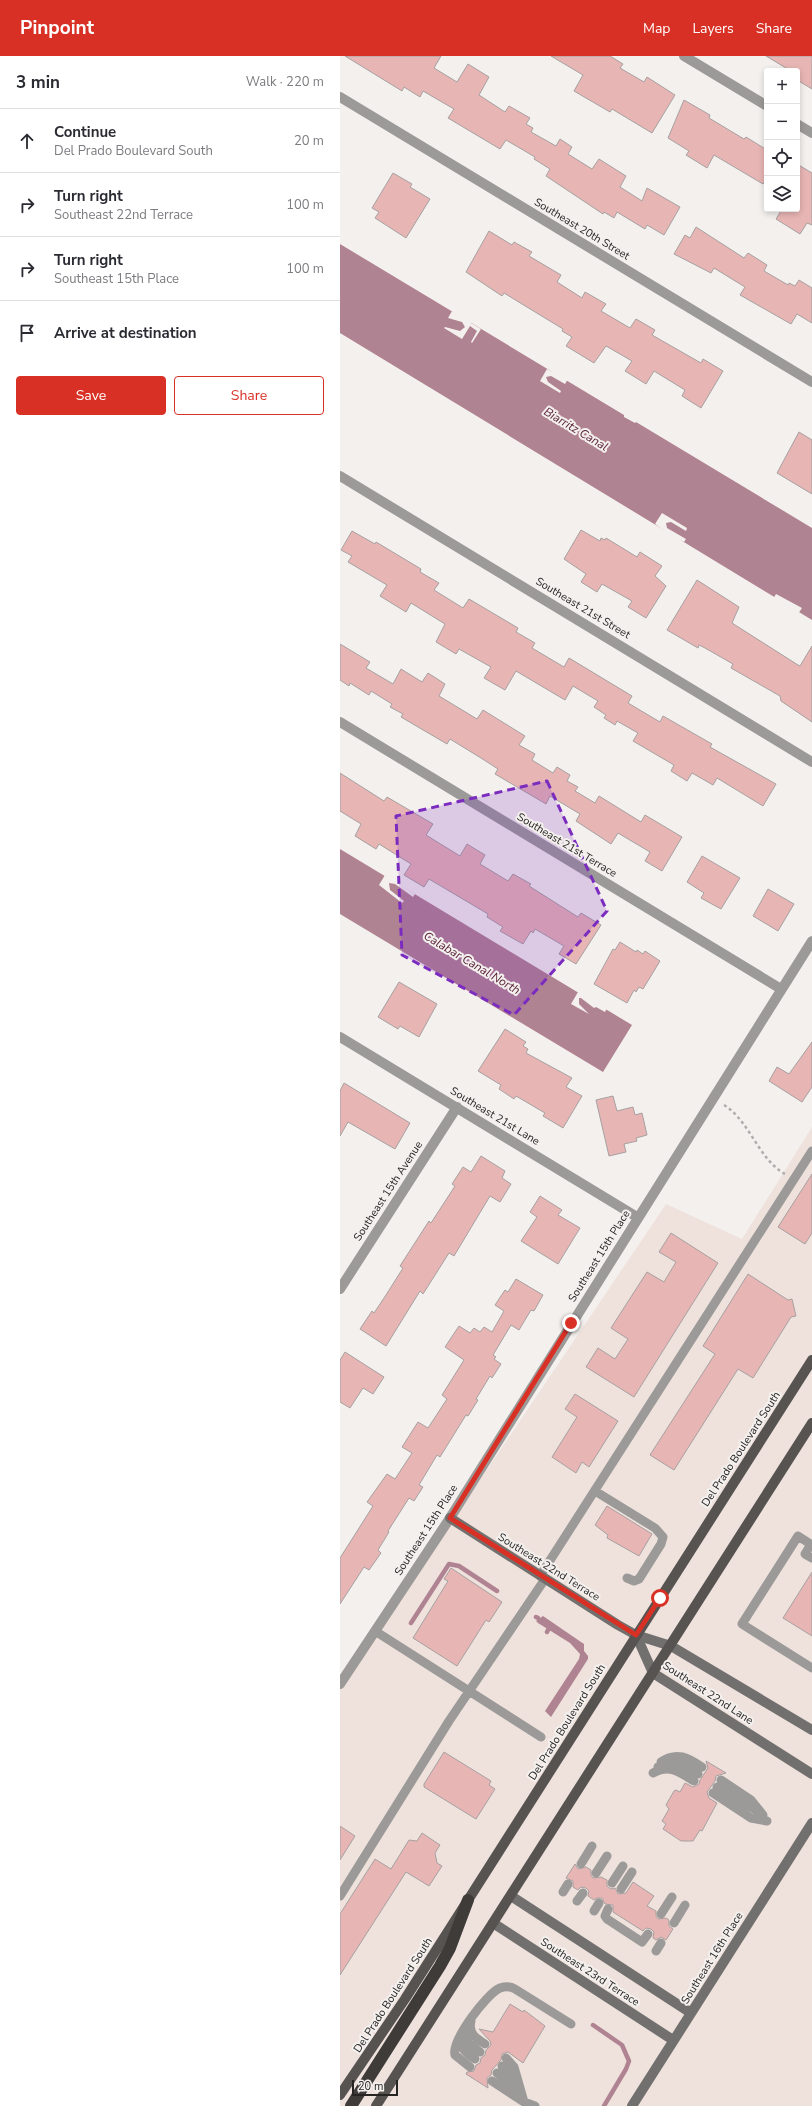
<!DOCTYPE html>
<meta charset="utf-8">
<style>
body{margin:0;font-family:"Nunito Sans",sans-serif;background:#f2f2f3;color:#2b2b33}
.controls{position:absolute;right:12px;top:12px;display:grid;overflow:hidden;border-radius:4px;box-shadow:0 2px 6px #0003}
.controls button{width:36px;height:36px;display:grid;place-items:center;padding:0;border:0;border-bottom:1px solid #e1e1e2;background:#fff;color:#2b2b33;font:20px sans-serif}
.scale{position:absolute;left:12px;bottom:10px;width:46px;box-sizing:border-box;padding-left:4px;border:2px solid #272524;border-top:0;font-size:11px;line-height:14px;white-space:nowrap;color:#272524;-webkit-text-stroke:3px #f4f0ee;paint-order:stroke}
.stop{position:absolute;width:12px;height:12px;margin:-9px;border:3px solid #d93025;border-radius:50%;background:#fff}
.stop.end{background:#d93025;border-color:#fff;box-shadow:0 1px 4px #0008}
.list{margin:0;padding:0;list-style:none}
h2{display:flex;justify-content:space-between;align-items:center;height:52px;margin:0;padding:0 16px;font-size:17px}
h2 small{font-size:13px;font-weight:400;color:#7c7c81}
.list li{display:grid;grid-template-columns:26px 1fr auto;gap:12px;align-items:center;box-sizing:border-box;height:64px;padding:0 16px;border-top:1px solid #e1e1e2}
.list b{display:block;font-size:15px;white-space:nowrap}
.list p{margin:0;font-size:13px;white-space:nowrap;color:#7c7c81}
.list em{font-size:13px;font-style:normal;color:#7c7c81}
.actions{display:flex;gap:8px;padding:12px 16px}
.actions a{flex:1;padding:9px 0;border:1px solid #d93025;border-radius:4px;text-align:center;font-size:14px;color:#d93025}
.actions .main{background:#d93025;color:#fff}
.icon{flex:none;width:22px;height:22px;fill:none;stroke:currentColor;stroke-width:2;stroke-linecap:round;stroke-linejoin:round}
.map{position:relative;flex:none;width:472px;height:2050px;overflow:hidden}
header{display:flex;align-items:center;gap:24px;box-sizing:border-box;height:56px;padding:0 20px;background:#d93025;color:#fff}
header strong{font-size:19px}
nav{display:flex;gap:22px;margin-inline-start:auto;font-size:14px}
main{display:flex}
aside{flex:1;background:#fff}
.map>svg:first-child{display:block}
.built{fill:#efe2dd}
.water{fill:#b08392}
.pier{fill:#f4f0ee}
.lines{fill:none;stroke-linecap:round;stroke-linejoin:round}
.stream{stroke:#b08392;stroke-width:4.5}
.building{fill:#e7b5b4;stroke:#a6a1a1}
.path{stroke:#b1adac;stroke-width:2.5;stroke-dasharray:3 3;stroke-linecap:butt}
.lane{stroke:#9b9a98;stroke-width:9}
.street{stroke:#9b9a98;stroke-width:10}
.secondary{stroke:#72706e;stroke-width:10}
.primary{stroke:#565351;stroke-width:10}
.highway{stroke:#3e3b39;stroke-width:12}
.route{stroke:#d93025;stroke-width:5}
.marked{fill:#7b2cbf;fill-opacity:0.2;stroke:#7b2cbf;stroke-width:3;stroke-dasharray:8 5;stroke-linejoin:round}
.labels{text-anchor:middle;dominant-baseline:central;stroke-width:4;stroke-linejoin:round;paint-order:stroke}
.street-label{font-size:11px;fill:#272524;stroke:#f4f0ee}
.water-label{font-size:12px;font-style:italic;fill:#561d36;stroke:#f4f0ee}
</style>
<header>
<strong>Pinpoint</strong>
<nav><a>Map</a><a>Layers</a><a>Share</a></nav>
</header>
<main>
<aside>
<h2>3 min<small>Walk · 220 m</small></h2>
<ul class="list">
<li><svg class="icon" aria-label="ahead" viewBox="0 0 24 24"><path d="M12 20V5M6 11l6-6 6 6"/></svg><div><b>Continue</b><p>Del Prado Boulevard South</p></div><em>20 m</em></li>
<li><svg class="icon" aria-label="right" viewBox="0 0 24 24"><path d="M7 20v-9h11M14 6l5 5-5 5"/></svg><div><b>Turn right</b><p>Southeast 22nd Terrace</p></div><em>100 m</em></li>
<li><svg class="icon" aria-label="right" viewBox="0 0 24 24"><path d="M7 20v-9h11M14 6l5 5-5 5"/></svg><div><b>Turn right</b><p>Southeast 15th Place</p></div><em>100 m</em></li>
<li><svg class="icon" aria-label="arrive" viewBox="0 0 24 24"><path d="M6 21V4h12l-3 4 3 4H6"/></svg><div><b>Arrive at destination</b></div></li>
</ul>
<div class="actions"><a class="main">Save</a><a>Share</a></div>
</aside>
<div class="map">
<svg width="472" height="2050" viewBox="0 0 472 2050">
<rect width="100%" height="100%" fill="#f4f0ee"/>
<path class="built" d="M 472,1071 L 472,2050 L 0,2050 L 0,1632 L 326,1148 L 402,1183 Z"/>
<path class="water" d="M 0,188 L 284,359 L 284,361 L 295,367 L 296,366 L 472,472 L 472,564 L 0,277 Z
M 0,793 L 292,969 L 263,1016 L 0,858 Z
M 203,1560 L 241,1586 L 244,1588 L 244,1595 L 248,1600 L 248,1603 L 211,1661 L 205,1655 L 239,1603 L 240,1598 L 230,1587 L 198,1567 L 196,1565 Z"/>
<path class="pier" d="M 112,255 L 131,265 L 131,267 L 141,273 L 132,287 L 131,286 L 137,275 L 130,270 L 122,283 L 104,272 L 105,271 L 120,275 L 125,271 L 122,266 L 108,262 Z
M 207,313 L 228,323 L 225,328 L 211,320 L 206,321 L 208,326 L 221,335 L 220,337 L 200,325 Z
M 322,457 L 347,472 L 346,475 L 331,466 L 326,467 L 327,472 L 346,483 L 344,486 L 338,483 L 337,484 L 315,468 Z
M 436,538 L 462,552 L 458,558 L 433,543 Z
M 45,819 L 75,838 L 73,841 L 55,828 L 49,827 L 50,834 L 64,845 L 62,847 L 39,829 Z
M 238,936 L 267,952 L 265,956 L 256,951 L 254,952 L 241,942 L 239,942 L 239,948 L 249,958 L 231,948 Z"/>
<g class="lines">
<path class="stream" d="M 196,1561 L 198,1562
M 71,1567 L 109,1508 L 119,1510 L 157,1535
M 207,1576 L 208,1574
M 253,1969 L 282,1989 L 289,2005 L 286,2013 L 264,2050"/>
</g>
<path class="building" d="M 5,0 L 101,0 L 94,12 L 117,26 L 128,8 L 149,21 L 139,39 L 165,56 L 169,50 L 190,62 L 186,68 L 193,72 L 191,76 L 216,90 L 220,83 L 232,91 L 228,98 L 252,113 L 259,103 L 286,120 L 280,131 L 302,145 L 307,132 L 340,151 L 324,179 L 307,169 L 305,173 L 277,156 L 274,162 L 264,156 L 263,158 L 206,120 L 210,113 L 194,103 L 195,101 L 166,84 L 160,93 L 108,62 L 114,53 L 83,35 L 80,41 L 64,31 L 62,35 Z
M 211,0 L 270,0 L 283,8 L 280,12 L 304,26 L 307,21 L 335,39 L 312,77 L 272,53 L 270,56 L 234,35 L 243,19 Z
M 426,0 L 472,0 L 472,33 L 457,24 L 457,15 L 451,15 Z
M 344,44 L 370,59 L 369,62 L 404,83 L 406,81 L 427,94 L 427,121 L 423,128 L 374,99 L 367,112 L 346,99 L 349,95 L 328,82 Z
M 457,108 L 472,117 L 472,169 L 467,167 L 460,178 L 436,163 L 442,153 L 457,153 Z
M 53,117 L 72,128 L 70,131 L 90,143 L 66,182 L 35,162 L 39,156 L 32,152 Z
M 356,171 L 404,202 L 408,197 L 427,209 L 424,215 L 448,229 L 449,227 L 455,230 L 459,224 L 472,232 L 472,267 L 457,258 L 451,268 L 400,239 L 405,231 L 374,212 L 371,217 L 334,198 L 345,179 L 350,182 Z
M 149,175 L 172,189 L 174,186 L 192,196 L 189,200 L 221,219 L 217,226 L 242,242 L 245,236 L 266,248 L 261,255 L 290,272 L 296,263 L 315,274 L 312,279 L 361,307 L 363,303 L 383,315 L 361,352 L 342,340 L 345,334 L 314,315 L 306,328 L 285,315 L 292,305 L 266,290 L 254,307 L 226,290 L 232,281 L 222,275 L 223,273 L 164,237 L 162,240 L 126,216 Z
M 459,376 L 472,384 L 472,438 L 437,417 Z
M 241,474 L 260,485 L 261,482 L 265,484 L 266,482 L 297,501 L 300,496 L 322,510 L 315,520 L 326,530 L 306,562 L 288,551 L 292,545 L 262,528 L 257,536 L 241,526 L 246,518 L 224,503 Z
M 12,475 L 35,488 L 36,486 L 81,513 L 80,516 L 99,527 L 94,534 L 123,552 L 129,543 L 178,572 L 176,576 L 195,587 L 192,592 L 224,611 L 229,602 L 292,640 L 288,647 L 320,666 L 323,660 L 372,688 L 370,691 L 436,728 L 423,750 L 377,722 L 373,729 L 352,717 L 347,725 L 331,715 L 334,709 L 293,685 L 298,677 L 277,665 L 275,669 L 264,662 L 266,659 L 254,651 L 258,645 L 233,630 L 225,644 L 176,615 L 165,634 L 144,622 L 151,611 L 119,593 L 116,598 L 96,586 L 105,568 L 71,547 L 66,556 L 40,540 L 47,529 L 8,506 L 12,500 L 1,494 Z
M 357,524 L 399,551 L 392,567 L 458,609 L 460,610 L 472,590 L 472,666 L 441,645 L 440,640 L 391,612 L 393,608 L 365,592 L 359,589 L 358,592 L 327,574 Z
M 0,588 L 30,606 L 26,612 L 53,628 L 61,613 L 82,626 L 88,617 L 105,628 L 99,640 L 137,663 L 143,654 L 185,680 L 179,689 L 195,698 L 192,704 L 213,717 L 217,711 L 230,719 L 227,725 L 238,731 L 235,735 L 255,747 L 259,740 L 301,766 L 305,759 L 342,781 L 322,815 L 305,805 L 310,796 L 278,777 L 271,788 L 236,765 L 240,758 L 210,740 L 206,748 L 155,718 L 158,713 L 141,702 L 110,683 L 107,688 L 61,661 L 63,658 L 50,651 L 52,648 L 31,635 L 29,639 L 10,627 L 9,630 L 0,624 Z
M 0,717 L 44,745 L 47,741 L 93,768 L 86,779 L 120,800 L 127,788 L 145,799 L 140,808 L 168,825 L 173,818 L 191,828 L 189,830 L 238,861 L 241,857 L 261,869 L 236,908 L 219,898 L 224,890 L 195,873 L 193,877 L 191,875 L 183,888 L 160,875 L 163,871 L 147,861 L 148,858 L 89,823 L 84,831 L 64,819 L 71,808 L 39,788 L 36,793 L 15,780 L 21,768 L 0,755 Z
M 362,800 L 400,822 L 381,853 L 361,842 L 364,837 L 347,826 Z
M 428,833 L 454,848 L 438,875 L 413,860 Z
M 280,886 L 296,896 L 297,894 L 303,898 L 305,895 L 320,905 L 303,933 L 299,931 L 296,936 L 294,934 L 287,947 L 254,928 L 273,893 L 275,894 Z
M 59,926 L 97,948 L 79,981 L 60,970 L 58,973 L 38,961 Z
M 165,973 L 186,986 L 183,990 L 188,993 L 186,997 L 232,1022 L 226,1031 L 242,1040 L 223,1072 L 203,1060 L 205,1057 L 176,1040 L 174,1043 L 159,1033 L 161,1029 L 138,1015 Z
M 472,986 L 472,1031 L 462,1046 L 429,1025 L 437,1011 L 449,1018 Z
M 4,1027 L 70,1067 L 55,1093 L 8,1066 L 0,1080 L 0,1035 Z
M 273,1040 L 277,1055 L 293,1051 L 295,1059 L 302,1057 L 307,1079 L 296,1082 L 297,1085 L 284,1088 L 286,1096 L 269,1100 L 256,1044 Z
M 141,1100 L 165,1115 L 162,1122 L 171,1128 L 160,1146 L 150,1140 L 114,1200 L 109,1197 L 83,1238 L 80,1235 L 46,1290 L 20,1273 L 32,1255 L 34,1257 L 46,1239 L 63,1212 L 60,1210 L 89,1165 L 91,1167 L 115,1130 L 112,1128 L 123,1111 L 131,1116 Z
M 472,1118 L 472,1177 L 465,1188 L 438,1171 Z
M 200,1140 L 222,1154 L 218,1159 L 240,1172 L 218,1208 L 181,1185 L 197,1161 L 190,1156 Z
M 331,1177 L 378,1207 L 294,1341 L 246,1311 L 258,1292 L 275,1303 L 288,1283 L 271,1272 L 307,1216 L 324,1226 L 336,1206 L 319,1196 Z
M 408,1218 L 448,1244 L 452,1243 L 456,1260 L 451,1261 L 413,1322 L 398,1313 L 334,1414 L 310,1399 L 375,1298 L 363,1290 Z
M 176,1223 L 203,1239 L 194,1255 L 191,1254 L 179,1274 L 171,1269 L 153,1299 L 156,1301 L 154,1303 L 161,1308 L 152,1322 L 150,1320 L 136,1343 L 138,1344 L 128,1360 L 126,1359 L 100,1401 L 97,1399 L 79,1429 L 83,1431 L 74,1445 L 69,1442 L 48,1475 L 49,1476 L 38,1494 L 41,1497 L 29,1514 L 24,1511 L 0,1548 L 0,1502 L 33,1450 L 27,1446 L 47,1418 L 55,1423 L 72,1397 L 62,1391 L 78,1366 L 88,1372 L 107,1343 L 102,1339 L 124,1304 L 105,1291 L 119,1270 L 130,1277 L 134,1272 L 140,1276 L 144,1271 L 152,1276 L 164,1255 L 155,1249 L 165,1234 L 168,1236 Z
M 5,1296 L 44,1321 L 33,1338 L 23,1332 L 10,1352 L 0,1346 L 0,1304 Z
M 235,1338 L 278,1365 L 249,1411 L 242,1406 L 236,1417 L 212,1401 L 237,1361 L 225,1353 Z
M 267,1450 L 312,1478 L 299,1500 L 267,1482 L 268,1479 L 255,1469 Z
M 111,1512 L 162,1546 L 149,1566 L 146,1564 L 117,1610 L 73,1582 L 108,1525 L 104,1523 Z
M 472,1516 L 472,1580 L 443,1562 Z
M 104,1696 L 151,1725 L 149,1729 L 155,1733 L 136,1763 L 84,1731 L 84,1728 Z
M 366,1705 L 386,1717 L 376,1720 L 375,1725 L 367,1736 L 369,1742 L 377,1747 L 362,1775 L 360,1774 L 353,1785 L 341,1785 L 323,1773 L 326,1768 L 322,1765 L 329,1753 L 326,1749 L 334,1735 L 336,1734 L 340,1736 L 345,1727 L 353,1731 L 359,1728 L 360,1724 L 368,1712 Z
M 0,1770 L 15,1780 L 0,1804 Z
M 82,1777 L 100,1789 L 95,1797 L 97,1807 L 102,1810 L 89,1830 L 66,1816 L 0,1919 L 0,1858 L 35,1803 L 51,1813 L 69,1784 L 77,1785 Z
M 235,1808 L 238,1813 L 246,1811 L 251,1814 L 251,1819 L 253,1822 L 261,1821 L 267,1824 L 267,1830 L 271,1833 L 275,1832 L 278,1838 L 286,1837 L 293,1826 L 314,1840 L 307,1850 L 316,1855 L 316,1860 L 318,1863 L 326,1862 L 329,1864 L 329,1870 L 333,1873 L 326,1884 L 321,1881 L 316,1884 L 313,1882 L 314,1876 L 311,1873 L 306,1872 L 303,1875 L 273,1856 L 273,1849 L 265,1848 L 262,1842 L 257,1842 L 254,1844 L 248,1840 L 249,1835 L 246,1832 L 241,1831 L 238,1834 L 233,1831 L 233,1825 L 226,1822 Z
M 170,1948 L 183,1956 L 184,1954 L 205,1970 L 183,2007 L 168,1996 L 162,1998 L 161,2004 L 152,2014 L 151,2019 L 147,2022 L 148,2032 L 126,2018 L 127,2016 L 134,2015 L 136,2009 L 140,2007 L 141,2002 L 145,1999 L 146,1994 L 151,1989 L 150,1985 L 139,1973 L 153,1976 Z"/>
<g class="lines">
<path class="path" d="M 384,1049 C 410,1065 418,1103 445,1118"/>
<path class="lane" d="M 255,1435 L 315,1472 L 323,1481 L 321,1488 L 299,1523 L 294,1525 L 287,1522
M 471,1488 L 465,1498 L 472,1502
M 472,1489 L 458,1480 L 402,1568 L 472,1612
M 200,1520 L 472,1095
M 35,1575 L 201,1681
M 321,1706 C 337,1695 348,1702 362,1711
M 318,1711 C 335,1701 343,1708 358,1718
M 313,1717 C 330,1708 339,1716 354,1725
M 381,1724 L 411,1744 L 423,1759
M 377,1731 L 419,1756
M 373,1737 L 411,1762 L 427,1765
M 241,1808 L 252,1790
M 256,1817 L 267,1800
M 272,1827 L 283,1810
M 281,1833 L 292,1816
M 223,1836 L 228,1828
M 0,1840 L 109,1665 L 205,1523
M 237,1845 L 243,1837
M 268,1853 L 265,1860 L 267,1863 L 302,1886 L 308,1878
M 254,1855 L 259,1847
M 321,1858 L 332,1841
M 334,1867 L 345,1849
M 316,1895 L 321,1887
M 131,1965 C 128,1977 135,1982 145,1988
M 126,1972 L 128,1987 L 140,1996
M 121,1979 C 119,1992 125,1996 135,2003
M 166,2002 L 174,2011 L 184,2046
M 162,2010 L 169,2015 L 176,2024
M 130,2011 L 115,1999 C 111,1985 146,1938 160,1932 C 166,1930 170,1930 175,1933 L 231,1968
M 157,2017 L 172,2029 L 176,2040
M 152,2025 L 184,2046 L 195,2050"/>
<path class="street" d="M 344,0 L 427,50
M 0,41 L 472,326
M 457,68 L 472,77
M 0,420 L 472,706
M 0,666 L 441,933
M 0,981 L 297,1161
M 0,1233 L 117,1051
M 0,1628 L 110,1462 L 472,885"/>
<path class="secondary" d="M 110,1462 L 278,1569 L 296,1579 L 331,1590 L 472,1674
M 296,1579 L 313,1617 L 472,1718
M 171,1840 L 351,1957
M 153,1867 L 333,1984
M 292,2050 L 472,1767"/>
<path class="primary" d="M 0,2039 L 65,1943 L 472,1304
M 36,2050 L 472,1367"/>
<path class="highway" d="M 11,2050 L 100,1910 L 110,1892 L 128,1844"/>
</g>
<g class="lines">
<path class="route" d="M 231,1267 L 110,1462 L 296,1579 L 320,1542"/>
</g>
<path class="marked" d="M 207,725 L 267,855 L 174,959 L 62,899 L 56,760 Z"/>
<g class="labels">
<g class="street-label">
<text transform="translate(242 173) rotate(31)">Southeast 20th Street</text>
<text transform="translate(243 552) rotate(31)">Southeast 21st Street</text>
<text transform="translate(227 789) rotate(31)">Southeast 21st Terrace</text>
<text transform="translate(155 1060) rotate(31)">Southeast 21st Lane</text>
<text transform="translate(48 1135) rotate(-57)">Southeast 15th Avenue</text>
<text transform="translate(259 1200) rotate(-58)">Southeast 15th Place</text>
<text transform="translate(401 1393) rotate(-57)">Del Prado Boulevard South</text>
<text transform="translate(86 1474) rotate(-57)">Southeast 15th Place</text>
<text transform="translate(209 1511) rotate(32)">Southeast 22nd Terrace</text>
<text transform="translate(368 1637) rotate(33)">Southeast 22nd Lane</text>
<text transform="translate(227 1666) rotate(-58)">Del Prado Boulevard South</text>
<text transform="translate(372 1902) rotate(-58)">Southeast 16th Place</text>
<text transform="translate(250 1916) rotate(33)">Southeast 23rd Terrace</text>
<text transform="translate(53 1939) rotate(-57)">Del Prado Boulevard South</text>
</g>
<g class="water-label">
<text transform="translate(236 373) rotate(31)">Biarritz Canal</text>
<text transform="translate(132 907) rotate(31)">Calabar Canal North</text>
</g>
</g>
</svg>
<div class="controls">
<button>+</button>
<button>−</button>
<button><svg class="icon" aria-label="locate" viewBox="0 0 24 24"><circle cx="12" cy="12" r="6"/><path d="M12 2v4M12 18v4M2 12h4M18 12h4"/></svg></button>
<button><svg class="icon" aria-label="layers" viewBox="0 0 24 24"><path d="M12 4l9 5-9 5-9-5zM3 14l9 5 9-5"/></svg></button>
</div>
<div class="scale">20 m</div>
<div class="stop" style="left:320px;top:1542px"></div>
<div class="stop end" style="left:231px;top:1267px"></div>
</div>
</main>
